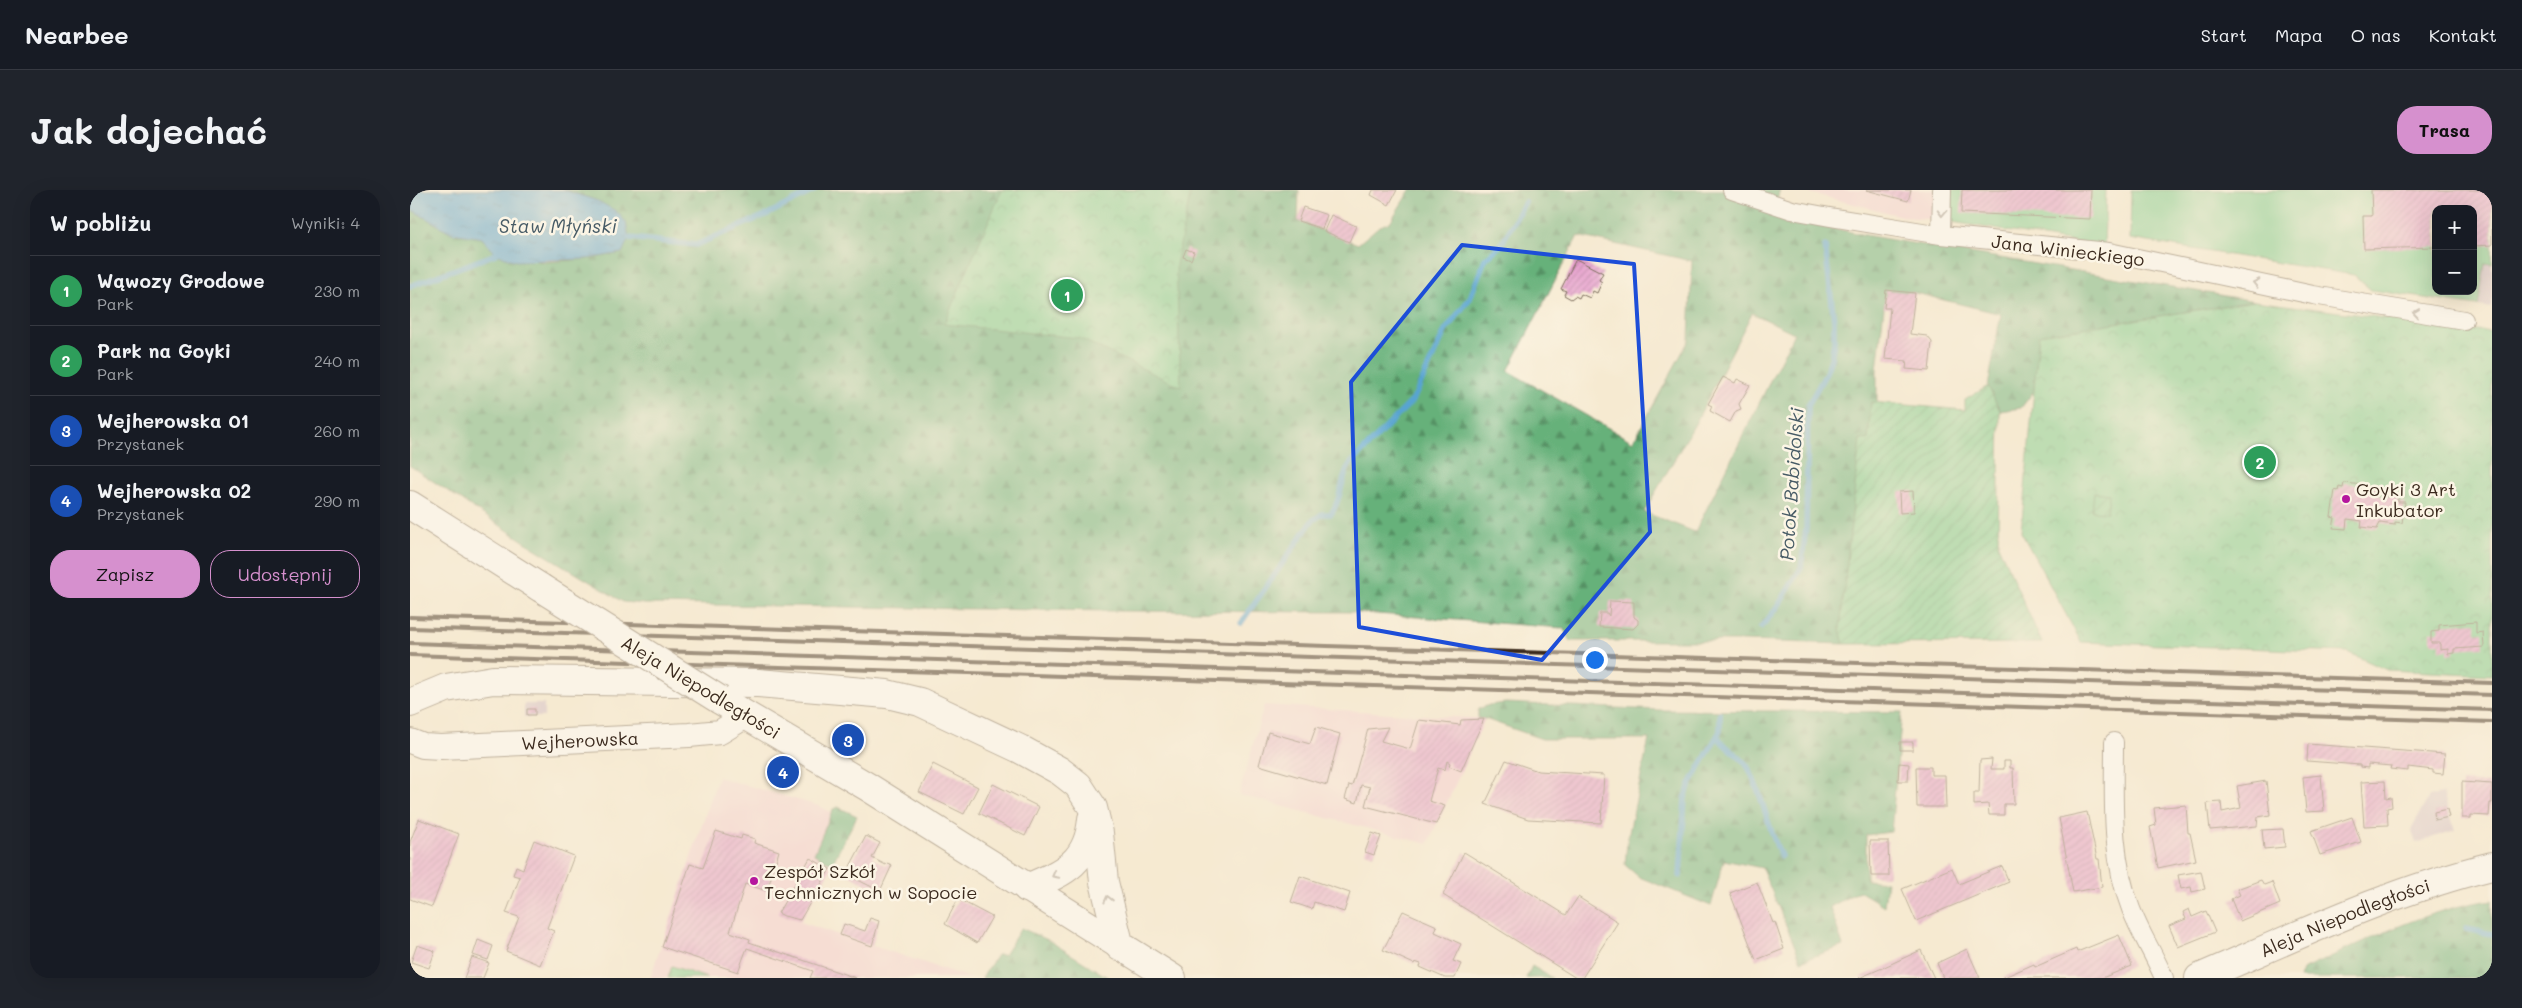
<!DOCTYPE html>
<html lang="pl">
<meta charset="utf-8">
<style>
body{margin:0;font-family:Mali,sans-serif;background:#20242c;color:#f1f3f6}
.controls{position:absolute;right:15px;top:15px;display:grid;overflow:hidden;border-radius:10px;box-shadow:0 5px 20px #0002}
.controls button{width:45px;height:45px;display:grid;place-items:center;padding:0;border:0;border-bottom:1px solid #363941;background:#171b24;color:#f1f3f6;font:25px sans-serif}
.you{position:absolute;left:1184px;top:469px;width:18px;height:18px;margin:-12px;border:4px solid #fff;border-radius:50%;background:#1a73e8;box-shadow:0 0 0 8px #1a73e833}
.badge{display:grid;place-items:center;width:32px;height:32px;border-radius:50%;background:#d690ce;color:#fff;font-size:16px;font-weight:700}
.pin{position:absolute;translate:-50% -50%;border:2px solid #fff;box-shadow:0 1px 5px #0006}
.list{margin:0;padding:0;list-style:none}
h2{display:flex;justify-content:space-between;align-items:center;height:65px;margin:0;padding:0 20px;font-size:21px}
h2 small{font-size:16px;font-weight:400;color:#9ea1a6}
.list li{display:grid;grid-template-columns:32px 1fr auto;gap:15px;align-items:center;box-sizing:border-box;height:70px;padding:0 20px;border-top:1px solid #363941}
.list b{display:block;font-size:19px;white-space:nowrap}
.list p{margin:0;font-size:16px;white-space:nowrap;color:#9ea1a6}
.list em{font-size:16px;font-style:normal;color:#9ea1a6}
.actions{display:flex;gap:10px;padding:15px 20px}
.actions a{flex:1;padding:11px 0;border:1px solid #d690ce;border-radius:20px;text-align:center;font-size:18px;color:#d690ce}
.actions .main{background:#d690ce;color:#111}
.map{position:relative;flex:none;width:2082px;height:788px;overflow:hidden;border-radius:20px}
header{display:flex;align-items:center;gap:30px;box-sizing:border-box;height:70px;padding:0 25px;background:#171b24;border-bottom:1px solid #363941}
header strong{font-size:24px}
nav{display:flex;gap:28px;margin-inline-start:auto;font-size:18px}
.intro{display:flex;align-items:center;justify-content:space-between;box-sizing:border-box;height:120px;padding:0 30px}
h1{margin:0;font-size:35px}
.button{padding:12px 22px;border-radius:20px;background:#d690ce;color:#111;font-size:18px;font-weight:700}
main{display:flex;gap:30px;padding:0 30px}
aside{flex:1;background:#171b24;border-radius:20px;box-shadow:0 5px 20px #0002}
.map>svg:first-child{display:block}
.built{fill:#f6cfd6}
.industrial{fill:#d1bdc9}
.forest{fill:url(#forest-firs);stroke:#506e4c;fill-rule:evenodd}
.park{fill:url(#park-crowns);stroke:#5c7c56}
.garden{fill:url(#garden-furrows);stroke:#5c7c56}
.pitch{fill:#7dce8f;stroke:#5c7c56;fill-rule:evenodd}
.water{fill:url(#water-ripples);stroke:#4a6778}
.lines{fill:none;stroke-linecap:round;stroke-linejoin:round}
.stream{stroke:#59a4d1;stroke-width:5.5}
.building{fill:url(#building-hatch)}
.street-casing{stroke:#7c6d5d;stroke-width:20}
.secondary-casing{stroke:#7c6d5d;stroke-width:26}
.primary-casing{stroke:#7c6d5d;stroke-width:30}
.street{stroke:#fff;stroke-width:18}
.secondary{stroke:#fff;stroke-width:24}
.primary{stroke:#fff;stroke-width:28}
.rail{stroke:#3b2a1e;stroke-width:4}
.primary-bridge-casing{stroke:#7c6d5d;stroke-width:30;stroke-linecap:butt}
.primary-bridge{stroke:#fff;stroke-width:28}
.oneway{stroke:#a79f9a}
.marked{fill:none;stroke:#1d4ed8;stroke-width:4;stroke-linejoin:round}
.poi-dot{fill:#b5179e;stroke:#fcf5e5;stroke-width:2}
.labels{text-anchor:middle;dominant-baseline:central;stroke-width:5;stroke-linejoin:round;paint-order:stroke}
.street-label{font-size:18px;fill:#3b2a1e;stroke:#fcf5e5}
.poi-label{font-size:18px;fill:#3b2a1e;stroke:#fcf5e5;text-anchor:start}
.water-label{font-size:19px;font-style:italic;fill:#475b66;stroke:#fcf5e5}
</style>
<header>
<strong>Nearbee</strong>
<nav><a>Start</a><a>Mapa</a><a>O nas</a><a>Kontakt</a></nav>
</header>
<div class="intro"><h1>Jak dojechać</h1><a class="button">Trasa</a></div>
<main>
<aside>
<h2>W pobliżu<small>Wyniki: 4</small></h2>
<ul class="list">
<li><span class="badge" style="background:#2e9e5b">1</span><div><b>Wąwozy Grodowe</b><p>Park</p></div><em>230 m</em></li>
<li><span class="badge" style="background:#2e9e5b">2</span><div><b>Park na Goyki</b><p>Park</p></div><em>240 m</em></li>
<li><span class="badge" style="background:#1a4fb4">3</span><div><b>Wejherowska 01</b><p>Przystanek</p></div><em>260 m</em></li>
<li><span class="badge" style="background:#1a4fb4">4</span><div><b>Wejherowska 02</b><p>Przystanek</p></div><em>290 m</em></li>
</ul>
<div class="actions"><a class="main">Zapisz</a><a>Udostępnij</a></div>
</aside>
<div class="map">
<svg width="2082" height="788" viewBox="0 0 2082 788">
<defs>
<pattern id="forest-firs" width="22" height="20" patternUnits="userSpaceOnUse" patternTransform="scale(1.25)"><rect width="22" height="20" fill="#66b17a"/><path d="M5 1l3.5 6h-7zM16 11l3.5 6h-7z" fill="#559063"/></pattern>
<pattern id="park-crowns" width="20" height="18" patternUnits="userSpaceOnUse" patternTransform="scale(1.25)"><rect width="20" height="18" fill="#7dce8f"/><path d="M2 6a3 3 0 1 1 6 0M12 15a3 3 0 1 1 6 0" fill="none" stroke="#68a774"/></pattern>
<pattern id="garden-furrows" width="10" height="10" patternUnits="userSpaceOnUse" patternTransform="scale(1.25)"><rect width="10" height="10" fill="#7dce8f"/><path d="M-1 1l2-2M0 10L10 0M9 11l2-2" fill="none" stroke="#68a774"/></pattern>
<pattern id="water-ripples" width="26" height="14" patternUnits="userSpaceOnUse" patternTransform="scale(1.25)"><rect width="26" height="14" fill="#59a4d1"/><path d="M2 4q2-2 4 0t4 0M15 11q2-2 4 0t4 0" fill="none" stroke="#4b86a9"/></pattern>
<pattern id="building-hatch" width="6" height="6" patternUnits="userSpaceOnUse" patternTransform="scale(1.25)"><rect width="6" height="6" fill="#e69dce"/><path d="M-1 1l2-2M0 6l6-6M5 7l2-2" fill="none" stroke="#bc80a7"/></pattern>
</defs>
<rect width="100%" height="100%" fill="#fcf5e5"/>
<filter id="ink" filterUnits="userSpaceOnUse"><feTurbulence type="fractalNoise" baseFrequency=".02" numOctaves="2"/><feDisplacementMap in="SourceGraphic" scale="10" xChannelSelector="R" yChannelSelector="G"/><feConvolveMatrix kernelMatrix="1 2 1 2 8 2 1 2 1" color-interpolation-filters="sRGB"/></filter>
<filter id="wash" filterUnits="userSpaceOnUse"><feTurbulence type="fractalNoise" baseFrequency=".0096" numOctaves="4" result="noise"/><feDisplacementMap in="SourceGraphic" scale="20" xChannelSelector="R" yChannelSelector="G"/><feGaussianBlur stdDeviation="1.12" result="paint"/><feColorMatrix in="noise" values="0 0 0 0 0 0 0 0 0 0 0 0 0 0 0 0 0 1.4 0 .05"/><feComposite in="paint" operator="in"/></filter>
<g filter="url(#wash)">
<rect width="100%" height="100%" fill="#f6ead1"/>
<path class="built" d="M 1387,0 L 1538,0 L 1536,31 L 1496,27 Z
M 854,515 L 1075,529 L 1018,654 L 829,605 Z
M 308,587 L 409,616 L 421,622 L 404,664 L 424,675 L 390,732 L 561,788 L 240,788 Z"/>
<path class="industrial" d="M 2075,73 L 2082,74 L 2082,118 L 2068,116 Z
M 114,514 L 134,514 L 134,527 L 114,527 Z
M 2033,603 L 2045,640 L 2006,653 L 2001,639 L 2019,607 Z"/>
<path class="forest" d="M 154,0 L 889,0 L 888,31 L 948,54 L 968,37 L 980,32 L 1000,0 L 1370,0 L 1361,25 L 1460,46 L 1845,111 L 1629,145 L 1624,201 L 1611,218 L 1590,221 L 1578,196 L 1591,124 L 1505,103 L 1476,100 L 1467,180 L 1467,213 L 1461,212 L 1458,250 L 1450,250 L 1430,439 L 1434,454 L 1335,451 L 1161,451 L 1153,438 L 941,422 L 700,421 L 234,414 L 213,412 L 124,358 L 0,276 L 0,19 L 42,43 L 72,48 L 86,64 L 134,72 L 177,69 L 212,63 L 188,11 ZM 1168,46 L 1282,71 L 1279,150 L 1223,252 L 1098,181 ZM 1342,123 L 1384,143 L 1285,342 L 1234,322 L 1285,234 Z
M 1096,513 L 1250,520 L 1492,522 L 1481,642 L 1456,645 L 1456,690 L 1477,692 L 1474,716 L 1449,701 L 1420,717 L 1433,756 L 1391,771 L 1352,678 L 1314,670 L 1301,716 L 1229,687 L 1215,675 L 1217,652 L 1239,549 L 1132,549 L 1075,529 L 1068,529 L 1068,519 L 1079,515 Z
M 428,617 L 447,626 L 422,674 L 404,664 L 423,619 Z
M 2082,710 L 2082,788 L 1889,788 L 1892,780 C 1954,752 2014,719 2082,710 Z
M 611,738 L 638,750 L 699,788 L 572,788 L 587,765 L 594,765 Z
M 1122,776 L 1142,788 L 1116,788 Z"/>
<path class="park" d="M 592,0 L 781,0 L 766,75 L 771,197 L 669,148 L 534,134 Z
M 1845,111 L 2082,142 L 2082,485 L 1977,480 L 1937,462 L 1671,452 L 1611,342 L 1629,145 Z"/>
<path class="garden" d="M 1578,196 L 1590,221 L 1588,355 L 1632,453 L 1434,454 L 1430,439 L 1450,249 L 1458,250 L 1461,212 L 1555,220 L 1555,210 Z
M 1684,302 L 1699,304 L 1697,322 L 1682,321 Z"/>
<path class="pitch" d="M 1538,0 L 1696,0 L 1694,57 L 1536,31 Z
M 1721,0 L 2082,0 L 2082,74 L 2075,73 L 2068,116 L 1961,100 L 1944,85 L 1720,49 ZM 2026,19 L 2063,19 L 2063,101 L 2026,101 Z
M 262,776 L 297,788 L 258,788 Z"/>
<path class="water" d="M 0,0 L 154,0 L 188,11 L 206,21 L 216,32 L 219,48 L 212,63 L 177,69 L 106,71 L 86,64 L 72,48 L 42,43 L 0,19 Z"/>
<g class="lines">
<path class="stream" d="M 219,48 L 286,55 L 358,24 L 405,0
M 0,96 L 86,64 L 90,59
M 831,433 L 902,331 L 912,324 L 921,324 C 932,309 930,290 940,274 L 1003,210 L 1035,141 L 1060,108 L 1075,69 L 1091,55 L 1115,12
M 1351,437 L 1367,418 L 1391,378 L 1396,338 L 1398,215 L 1415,185 L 1421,169 L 1424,152 L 1424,131 L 1415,56
M 1308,547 C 1317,561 1331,564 1339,579 C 1353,607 1358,638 1371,666
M 1270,686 L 1275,608 L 1280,594 L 1310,541 L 1310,524
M 2056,739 L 2082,744"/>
</g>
<g id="blocks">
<path class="building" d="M 963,0 L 987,0 L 979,15 L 961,5 Z
M 1456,0 L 1501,0 L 1498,11 Z
M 1552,0 L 1681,0 L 1680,29 L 1551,23 Z
M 1961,0 L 2082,0 L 2082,55 L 2063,56 L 2063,19 L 2026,19 L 2026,57 L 1954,59 L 1953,26 L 1962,26 Z
M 893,17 L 917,25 L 912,39 L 888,31 Z
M 921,25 L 946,36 L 939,52 L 914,41 Z
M 776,59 L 784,62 L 781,70 L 773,67 Z
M 1166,69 L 1193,83 L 1189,90 L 1192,92 L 1187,103 L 1183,101 L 1180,108 L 1171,104 L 1169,108 L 1165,106 L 1161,109 L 1154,105 L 1156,101 L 1151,99 Z
M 1476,100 L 1505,103 L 1500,144 L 1517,146 L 1522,152 L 1519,181 L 1496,179 L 1497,171 L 1475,169 L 1480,118 L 1474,118 Z
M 1313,187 L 1325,193 L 1327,189 L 1340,195 L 1329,214 L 1331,219 L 1326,221 L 1320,232 L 1300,221 L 1302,216 L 1298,214 Z
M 1934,293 L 1954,295 L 1953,304 L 1961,296 L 1967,297 L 1971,306 L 1984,306 L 1988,309 L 1988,312 L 1995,312 L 1992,333 L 1985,332 L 1985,335 L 1970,333 L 1967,339 L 1951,337 L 1952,331 L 1937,329 L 1936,339 L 1923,338 L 1925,328 L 1921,327 L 1925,300 L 1928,301 L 1929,297 L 1933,298 Z
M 1503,301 L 1504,322 L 1490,323 L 1489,302 Z
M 1200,411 L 1224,412 L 1224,427 L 1228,430 L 1228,434 L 1223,439 L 1189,437 L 1190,423 L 1197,423 L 1199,426 Z
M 2066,432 L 2066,443 L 2073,442 L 2074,457 L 2044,459 L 2044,463 L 2038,464 L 2038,459 L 2030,460 L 2030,453 L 2021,453 L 2021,442 L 2029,441 L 2029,435 Z
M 117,519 L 125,519 L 125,525 L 117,525 Z
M 1074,529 L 1051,581 L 1039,576 L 1040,573 L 1037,571 L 1035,580 L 1028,578 L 1019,611 L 1035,616 L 1026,634 L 955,616 L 960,597 L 951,595 L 947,613 L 935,609 L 939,595 L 942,596 L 958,539 L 978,537 L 971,551 L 1000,559 L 1009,530 L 1050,535 L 1051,530 Z
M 906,537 L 930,544 L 917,595 L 849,575 L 858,542 L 900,554 Z
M 1490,552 L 1503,552 L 1503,560 L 1490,560 Z
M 1898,554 L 2035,564 L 2033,584 L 2023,583 L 2023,580 L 1998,577 L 1998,581 L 1980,579 L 1981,576 L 1958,574 L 1958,578 L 1950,577 L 1950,575 L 1897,571 Z
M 1582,569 L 1581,579 L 1594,579 L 1594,571 L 1600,571 L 1600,578 L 1603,578 L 1604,614 L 1594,614 L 1594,625 L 1579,625 L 1578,614 L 1564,615 L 1564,603 L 1569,603 L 1570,570 Z
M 1096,570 L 1128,581 L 1194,585 L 1191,633 L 1118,629 L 1075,614 Z
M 1489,573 L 1499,574 L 1498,591 L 1488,591 Z
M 523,574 L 568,597 L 554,624 L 509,602 Z
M 1506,577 L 1521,577 L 1521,585 L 1535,585 L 1536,617 L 1507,617 Z
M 1911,585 L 1914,621 L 1896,622 L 1893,587 Z
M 1856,591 L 1860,625 L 1848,627 L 1847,636 L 1800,640 L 1797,613 L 1811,612 L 1812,622 L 1831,618 L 1827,596 Z
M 1975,591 L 1976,608 L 1981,607 L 1982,617 L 1977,618 L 1978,635 L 1954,636 L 1951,592 Z
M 2052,592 L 2082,594 L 2082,613 L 2080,613 L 2079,626 L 2061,625 L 2061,628 L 2052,628 Z
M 583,594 L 629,617 L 615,646 L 569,623 Z
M 1776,615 L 1778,643 L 1780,643 L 1786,670 L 1748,678 L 1740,637 L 1746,635 L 1744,618 Z
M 2037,619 L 2039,627 L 2025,630 L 2024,622 Z
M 1677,622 L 1687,669 L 1689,669 L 1692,697 L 1663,702 L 1649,628 Z
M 1942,627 L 1951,652 L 1910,665 L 1901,641 Z
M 9,629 L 49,644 L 22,717 L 0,709 L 0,652 Z
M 1873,639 L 1875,657 L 1854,659 L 1852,640 Z
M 306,641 L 331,649 L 332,645 L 345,649 L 344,653 L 369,661 L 357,701 L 335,694 L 320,742 L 340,749 L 339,752 L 446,788 L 400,788 L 403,781 L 337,758 L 328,782 L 252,757 L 280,674 L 293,678 Z
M 962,643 L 971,646 L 964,665 L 955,662 Z
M 456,646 L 470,653 L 462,668 L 476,675 L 477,673 L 482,675 L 470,701 L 436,684 Z
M 124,650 L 164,666 L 137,738 L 144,741 L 130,775 L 96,761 L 109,727 L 96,723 L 110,687 L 103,685 L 106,676 L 113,679 Z
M 1460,651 L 1478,651 L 1479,686 L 1461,686 Z
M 1054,662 L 1156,725 L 1168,707 L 1208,732 L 1172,788 L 1166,788 L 1033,705 Z
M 400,668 L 420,679 L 390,730 L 374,726 L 368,723 Z
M 1592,676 L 1599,692 L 1506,731 L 1492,699 L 1542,678 L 1549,694 Z
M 1791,681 L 1795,699 L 1782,702 L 1781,697 L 1771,699 L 1768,685 Z
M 890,686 L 940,703 L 934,722 L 904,712 L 902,719 L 881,712 Z
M 1851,690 L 1854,695 L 1862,692 L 1870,714 L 1830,731 L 1821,709 L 1830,705 L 1827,699 Z
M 1347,692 L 1363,733 L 1365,732 L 1374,759 L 1346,770 L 1320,703 Z
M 548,709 L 582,727 L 567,753 L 535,734 Z
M 1779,719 L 1782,727 L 1796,721 L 1805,742 L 1768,757 L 1759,736 L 1776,729 L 1773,722 Z
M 993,721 L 1027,736 L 1025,742 L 1051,754 L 1043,771 L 1051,774 L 1045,788 L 1035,788 L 1010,777 L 1011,774 L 1005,772 L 1004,774 L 973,760 Z
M 460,728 L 469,731 L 462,756 L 430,745 L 434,734 L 455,741 Z
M 1709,745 L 1722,776 L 1692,788 L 1592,788 L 1624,774 L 1625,777 L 1666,759 L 1667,762 Z
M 68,750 L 83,756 L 78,770 L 63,765 Z
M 7,755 L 25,761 L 19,778 L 1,772 Z
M 1557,759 L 1570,788 L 1533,788 L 1527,773 Z
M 1511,760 L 1524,788 L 1449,788 L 1470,779 Z
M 62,767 L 79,773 L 73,788 L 54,788 Z"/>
</g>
</g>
<g filter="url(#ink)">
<use href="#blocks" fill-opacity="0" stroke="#7c6d5d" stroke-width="1"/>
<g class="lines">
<g class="street-casing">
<path id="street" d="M 1322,0 L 1382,20 L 1420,27 L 1531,45 L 1699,62 L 1903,105 L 2054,130
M 1531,45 L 1532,0
M 1704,552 C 1704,609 1700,665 1721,719 C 1730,743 1744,764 1754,788"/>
</g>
<g class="secondary-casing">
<g id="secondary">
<path id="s1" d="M 0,551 L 13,556 L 31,557 L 279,545 L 310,542 L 336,526"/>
</g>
</g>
<g class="primary-casing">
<g id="primary">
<path d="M 0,315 L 131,398"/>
<path d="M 310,510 L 458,597 L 762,788"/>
<path d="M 0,513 L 36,498 L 83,490 L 348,493 L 477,504 L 510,512 L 610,559 L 650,581 L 668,595 L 683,618 L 689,643 L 694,692 L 710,757"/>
<path d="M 617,698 C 654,682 678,673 682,629"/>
<path id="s2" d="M 1789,788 C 1885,747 1980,701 2082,676"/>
</g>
</g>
<use href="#street" class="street"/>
<use href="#secondary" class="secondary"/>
<use href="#primary" class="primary"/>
<path class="rail" d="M 0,427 L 2082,493
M 0,438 L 2082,505
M 0,453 L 2082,520
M 0,465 L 2082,532"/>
<g class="primary-bridge-casing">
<path id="primary-bridge" d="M 131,398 L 310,510"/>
</g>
<use href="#primary-bridge" class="primary-bridge"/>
</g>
<defs><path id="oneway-chevron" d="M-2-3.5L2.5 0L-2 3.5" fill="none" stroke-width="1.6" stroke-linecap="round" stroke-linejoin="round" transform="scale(1.25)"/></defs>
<g class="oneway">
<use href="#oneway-chevron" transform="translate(1532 23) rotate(92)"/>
<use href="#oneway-chevron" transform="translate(1846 93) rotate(-168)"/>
<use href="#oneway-chevron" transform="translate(2006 123) rotate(-172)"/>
<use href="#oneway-chevron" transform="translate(645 685) rotate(152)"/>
<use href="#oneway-chevron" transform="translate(698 709) rotate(-104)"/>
</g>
</g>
<path d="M0 0H2082V788H0ZM 1052,55 L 1224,74 L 1240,342 L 1132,470 L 949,437 L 941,192 Z" fill="#f6ead1" fill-opacity=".55" fill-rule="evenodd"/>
<path class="marked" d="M 1052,55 L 1224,74 L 1240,342 L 1132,470 L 949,437 L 941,192 Z"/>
<g class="poi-dot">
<circle cx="1936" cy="309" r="5"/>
<circle cx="344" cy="691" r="5"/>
</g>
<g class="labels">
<g class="street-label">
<text transform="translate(1658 60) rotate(7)">Jana Winieckiego</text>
<text transform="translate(291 497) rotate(31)">Aleja Niepodległości</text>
<text stroke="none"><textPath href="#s1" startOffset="171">Wejherowska</textPath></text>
<text stroke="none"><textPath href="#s2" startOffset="158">Aleja Niepodległości</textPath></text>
</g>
<g class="poi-label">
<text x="1946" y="299">Goyki 3 Art<tspan x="1946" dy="21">Inkubator</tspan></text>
<text x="354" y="681">Zespół Szkół<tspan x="354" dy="21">Technicznych w Sopocie</tspan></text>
</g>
<g class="water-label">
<text x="148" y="35">Staw Młyński</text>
<text transform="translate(1381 294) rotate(-86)">Potok Babidolski</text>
</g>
</g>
</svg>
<div class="controls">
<button>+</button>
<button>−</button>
</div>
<div class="you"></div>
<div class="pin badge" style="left:657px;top:105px;background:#2e9e5b">1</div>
<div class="pin badge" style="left:1850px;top:272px;background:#2e9e5b">2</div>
<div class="pin badge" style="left:438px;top:550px;background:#1a4fb4">3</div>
<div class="pin badge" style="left:373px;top:582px;background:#1a4fb4">4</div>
</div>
</main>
